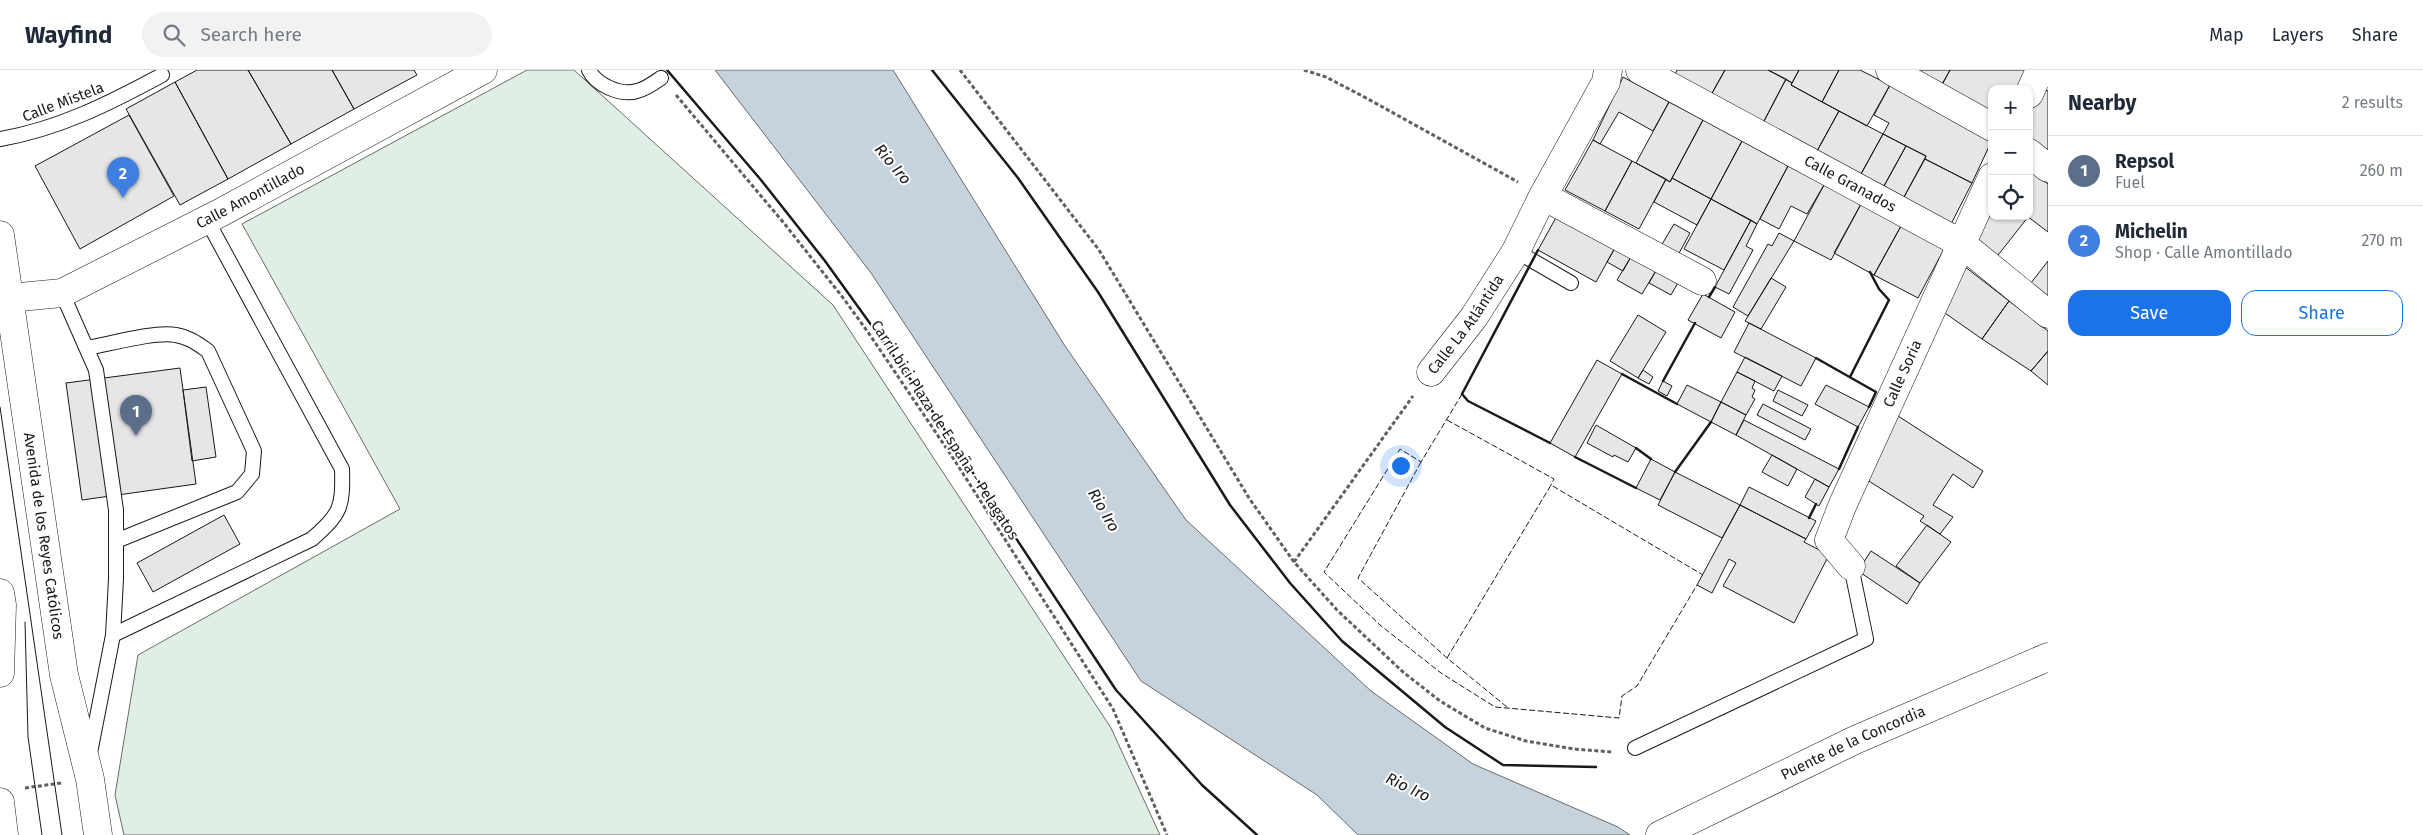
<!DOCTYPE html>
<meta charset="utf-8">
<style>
body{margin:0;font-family:"Fira Sans",sans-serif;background:#f2f2f3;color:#1f2937}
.controls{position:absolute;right:15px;top:15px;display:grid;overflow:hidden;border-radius:10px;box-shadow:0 1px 4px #0004}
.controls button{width:45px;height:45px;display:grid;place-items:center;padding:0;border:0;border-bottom:1px solid #e0e1e3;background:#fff;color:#1f2937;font:25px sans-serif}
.you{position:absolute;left:1400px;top:395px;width:18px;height:18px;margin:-12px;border:4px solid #fff;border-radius:50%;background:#1a73e8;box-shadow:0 0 0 8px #1a73e833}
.badge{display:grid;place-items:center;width:32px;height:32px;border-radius:50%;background:#1a73e8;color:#fff;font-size:16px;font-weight:700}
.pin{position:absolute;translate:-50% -41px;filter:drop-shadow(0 1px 2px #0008)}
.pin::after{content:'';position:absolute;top:26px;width:18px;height:15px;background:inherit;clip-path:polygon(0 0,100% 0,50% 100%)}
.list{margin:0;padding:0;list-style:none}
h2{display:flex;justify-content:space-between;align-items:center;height:65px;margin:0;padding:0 20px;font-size:21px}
h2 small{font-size:16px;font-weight:400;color:#747a83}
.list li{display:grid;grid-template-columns:32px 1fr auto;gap:15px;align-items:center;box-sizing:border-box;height:70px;padding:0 20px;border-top:1px solid #e0e1e3}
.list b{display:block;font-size:19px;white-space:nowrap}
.list p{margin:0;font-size:16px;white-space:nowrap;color:#747a83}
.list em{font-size:16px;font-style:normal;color:#747a83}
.actions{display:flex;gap:10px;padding:15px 20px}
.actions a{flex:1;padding:11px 0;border:1px solid #1a73e8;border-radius:15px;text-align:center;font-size:18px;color:#1a73e8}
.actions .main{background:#1a73e8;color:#fff}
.icon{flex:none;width:28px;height:28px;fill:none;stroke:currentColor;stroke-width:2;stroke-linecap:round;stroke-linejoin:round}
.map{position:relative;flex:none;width:2048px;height:765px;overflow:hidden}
header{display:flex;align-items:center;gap:30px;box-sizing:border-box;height:70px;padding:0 25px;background:#fff;border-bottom:1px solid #e0e1e3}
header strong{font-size:24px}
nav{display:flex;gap:28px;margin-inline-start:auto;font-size:18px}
.search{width:350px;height:45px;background:#f2f2f3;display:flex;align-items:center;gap:12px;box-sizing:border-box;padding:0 18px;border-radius:28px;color:#747a83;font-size:19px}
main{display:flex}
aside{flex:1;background:#fff}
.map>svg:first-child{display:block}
.green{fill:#e0efe3;stroke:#6a6a6a}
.water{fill:#c6d2dc;stroke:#6a6a6a}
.building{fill:#e6e6e6;stroke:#1a1a1a}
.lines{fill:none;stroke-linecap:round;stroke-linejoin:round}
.lane-casing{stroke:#1a1a1a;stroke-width:16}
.street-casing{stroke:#1a1a1a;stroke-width:29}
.secondary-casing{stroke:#1a1a1a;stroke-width:29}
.path{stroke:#5f5f5f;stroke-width:3;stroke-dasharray:4 2.5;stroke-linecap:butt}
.lane{stroke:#fff;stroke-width:14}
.street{stroke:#fff;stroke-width:28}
.secondary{stroke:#fff;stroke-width:28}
.tram{stroke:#1a1a1a;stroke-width:1}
.fence{stroke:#1a1a1a;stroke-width:1;stroke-dasharray:6 2.5;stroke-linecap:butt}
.wall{stroke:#1a1a1a;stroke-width:2.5}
.labels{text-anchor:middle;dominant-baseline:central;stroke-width:4;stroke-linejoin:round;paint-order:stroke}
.street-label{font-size:15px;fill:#1a1a1a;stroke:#fff}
.water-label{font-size:16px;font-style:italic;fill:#1a1a1a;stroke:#fff}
</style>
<header>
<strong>Wayfind</strong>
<div class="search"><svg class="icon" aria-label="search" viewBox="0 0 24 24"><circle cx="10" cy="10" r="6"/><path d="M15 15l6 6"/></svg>Search here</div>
<nav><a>Map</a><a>Layers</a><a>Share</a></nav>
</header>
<main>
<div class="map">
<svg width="2048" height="765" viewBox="0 0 2048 765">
<rect width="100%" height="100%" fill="#fff"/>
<path class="green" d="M 527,0 L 574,0 L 833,235 L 1111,658 L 1160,765 L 124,765 L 115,725 L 138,585 L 400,439 L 242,154 Z"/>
<path class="water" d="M 715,0 L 893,0 L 1065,276 L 1186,450 L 1371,621 L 1473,694 L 1618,757 L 1630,765 L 1358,765 L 1317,725 L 1141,611 L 871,203 Z"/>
<path class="building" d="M 197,0 L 248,0 L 291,74 L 228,109 L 175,12 Z
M 248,0 L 332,0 L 354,39 L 291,74 Z
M 332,0 L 414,0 L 417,5 L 354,39 Z
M 1677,0 L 1725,0 L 1711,25 L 1674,6 Z
M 1725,0 L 1768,0 L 1786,9 L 1763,53 L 1711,25 Z
M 1768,0 L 1799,0 L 1792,13 Z
M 1799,0 L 1839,0 L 1822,32 L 1791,15 Z
M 1839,0 L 1860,0 L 1890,15 L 1867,56 L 1822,32 Z
M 1913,0 L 1950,0 L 1942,15 Z
M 1950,0 L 2027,0 L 2017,19 L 1992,19 L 1992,42 L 1941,16 Z
M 1623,7 L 1669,32 L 1653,61 L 1619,42 L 1600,74 L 1593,70 Z
M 1786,9 L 1792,13 L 1791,15 L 1839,41 L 1817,81 L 1763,53 Z
M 175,12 L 228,109 L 180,135 L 126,39 Z
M 1890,15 L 1992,70 L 1972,113 L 1925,89 L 1926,86 L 1883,64 L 1889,53 L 1874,45 Z
M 2043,19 L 2048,21 L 2048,86 L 2029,70 L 2029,45 Z
M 1669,32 L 1703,50 L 1670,112 L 1636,93 Z
M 1839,41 L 1883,64 L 1861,104 L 1817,81 Z
M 129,45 L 174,126 L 80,179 L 35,96 Z
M 1703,50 L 1742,71 L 1711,129 L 1672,108 Z
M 1883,64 L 1906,76 L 1884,116 L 1861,104 Z
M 1593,70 L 1632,91 L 1605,141 L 1565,120 Z
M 1742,71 L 1788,96 L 1757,154 L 1711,129 Z
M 1906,76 L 1926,86 L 1904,127 L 1884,116 Z
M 1925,89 L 1972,113 L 1950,156 L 1904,127 Z
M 1632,91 L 1666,109 L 1639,159 L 1605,141 Z
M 1788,96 L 1824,115 L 1807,144 L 1791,136 L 1779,159 L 1760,149 Z
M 2029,100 L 2048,114 L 2048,162 L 2027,146 L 2029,146 Z
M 1672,108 L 1711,129 L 1697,155 L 1654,132 L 1666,109 L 1670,112 Z
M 1824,115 L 1861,134 L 1831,190 L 1794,171 Z
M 1711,129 L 1751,150 L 1724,200 L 1684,179 Z
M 1861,134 L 1901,156 L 1874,205 L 1834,183 Z
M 1992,141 L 1992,146 L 2028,147 L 1995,189 L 1975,174 Z
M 1558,144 L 1616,176 L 1596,212 L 1538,180 Z
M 1751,150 L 1757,154 L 1746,176 L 1753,180 L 1729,224 L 1715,217 Z
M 1674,154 L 1690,163 L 1678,185 L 1661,176 Z
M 1901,156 L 1944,179 L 1918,228 L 1874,205 Z
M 1779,163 L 1794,171 L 1748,246 L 1733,237 L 1768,174 L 1772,176 Z
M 1616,176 L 1632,185 L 1623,201 L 1607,192 Z
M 1632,185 L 1657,199 L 1642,224 L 1617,210 Z
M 2048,191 L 2048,234 L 2027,218 Z
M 1964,196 L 2009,231 L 1982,269 L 1942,241 Z
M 1657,199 L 1679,211 L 1671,225 L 1649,213 Z
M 1771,208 L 1786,217 L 1761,259 L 1745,251 Z
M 1703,224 L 1735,242 L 1721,268 L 1688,250 Z
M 2009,231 L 2048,261 L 2048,281 L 2031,301 L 1982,269 Z
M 1638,245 L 1666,262 L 1638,308 L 1610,291 Z
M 1749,253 L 1816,288 L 1801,316 L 1734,282 Z
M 2048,281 L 2048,315 L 2031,301 Z
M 1745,287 L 1782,306 L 1774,321 L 1737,302 Z
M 1597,290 L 1622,304 L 1575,387 L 1550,373 Z
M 180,298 L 196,414 L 82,430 L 66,313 Z
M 1643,300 L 1653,307 L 1649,314 L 1638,308 Z
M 1737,302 L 1755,311 L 1752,318 L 1755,320 L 1752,327 L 1755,329 L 1746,345 L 1721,332 Z
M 1663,311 L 1672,316 L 1667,326 L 1658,321 Z
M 1687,315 L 1721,332 L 1711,352 L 1677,334 Z
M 1826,315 L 1869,337 L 1858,357 L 1815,334 Z
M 206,317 L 216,387 L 192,391 L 183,320 Z
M 1778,320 L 1808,335 L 1802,346 L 1773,331 Z
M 1721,332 L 1746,345 L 1736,365 L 1711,352 Z
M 1763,334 L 1811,359 L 1805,370 L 1757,345 Z
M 1895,344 L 1983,401 L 1973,418 L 1953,404 L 1933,435 L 1953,447 L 1940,464 L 1920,451 L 1924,446 L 1864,408 Z
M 1744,350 L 1839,399 L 1829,417 L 1736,365 Z
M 1596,355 L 1636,378 L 1628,392 L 1614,385 L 1613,387 L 1587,373 Z
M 1772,385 L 1797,399 L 1788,416 L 1762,402 Z
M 1651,389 L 1675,402 L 1660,430 L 1636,418 Z
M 1675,402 L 1740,435 L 1722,468 L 1658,435 Z
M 1815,409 L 1829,417 L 1819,436 L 1805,427 Z
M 1749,417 L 1816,451 L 1806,469 L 1740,435 Z
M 1740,435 L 1806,469 L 1804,472 L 1829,485 L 1794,553 L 1723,516 L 1736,493 L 1729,489 L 1712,523 L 1697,515 Z
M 224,445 L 240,474 L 153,522 L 137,493 Z
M 1927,455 L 1951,472 L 1920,513 L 1896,496 Z
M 1871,481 L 1920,513 L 1907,534 L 1858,501 Z"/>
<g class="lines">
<g class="lane-casing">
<path id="lane" d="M 589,0 C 596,15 621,26 637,21 C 646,19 654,13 661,8
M 0,69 C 59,59 110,33 162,5
M 1516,181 L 1571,213
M 62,223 L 96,300 L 116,440 L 116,509 L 113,565 L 90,683
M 87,278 C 110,274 155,261 176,265 C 189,267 198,274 208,281 L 254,381 L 252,404 L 237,422 L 116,471
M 113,565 L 312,469 C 341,443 343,438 342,399 L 207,150
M 1635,678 L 1866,569 L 1851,496"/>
</g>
<g class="street-casing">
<g id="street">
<path id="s1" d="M 1640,0 L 1962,174 L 2048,244"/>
<path d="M 1890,0 L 1992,57"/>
<path d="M 2029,24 L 2040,0"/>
<path d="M 2029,83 L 2048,98"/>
<path d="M 1543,126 L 1702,211"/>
<path id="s2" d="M 9,228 L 62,223 L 220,143 L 483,0"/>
<path id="s3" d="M 1431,302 L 1474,247 L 1516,181 L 1543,126 L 1606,12 L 1608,0"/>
<path id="s4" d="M 1851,496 L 1829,470 L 1843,434 L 1992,107"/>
</g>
</g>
<g class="secondary-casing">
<g id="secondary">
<path id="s5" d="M 0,165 L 64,605 L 90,709 L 98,765"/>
<path d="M 0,523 L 2,535 L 0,603"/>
<path d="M 0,732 L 4,765"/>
<path id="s6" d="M 1660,765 L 1855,670 L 2048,587"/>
</g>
</g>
<path class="path" d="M 960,0 L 1099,180 L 1249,428 L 1294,492 L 1337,540 L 1403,602 L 1440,631 L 1485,658 L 1526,671 L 1574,679 L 1612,682
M 1304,0 L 1326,7 L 1368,29 L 1518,112
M 676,25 L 783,152 L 844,229 L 870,265 L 955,391 L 1113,639 L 1167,765
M 1294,492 L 1413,326
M 25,718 L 61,713"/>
<use href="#lane" class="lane"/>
<use href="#street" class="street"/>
<use href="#secondary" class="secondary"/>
<path class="tram" d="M 0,337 L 62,765
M 25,552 L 28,667 L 42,765"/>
<path class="fence" d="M 1462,324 L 1421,392 L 1400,379 L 1324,502 L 1380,555 L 1441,603 L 1495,637 L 1619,648 L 1622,626 L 1637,616 L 1697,515
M 1447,350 L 1554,409 L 1551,415
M 1421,392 L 1358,508 L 1447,588 L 1507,637
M 1447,588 L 1551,415 L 1703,505"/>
<path class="wall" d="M 667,0 L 761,110 L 825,191 L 921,324 L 1116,620 L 1202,715 L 1257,765
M 932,0 L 1018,108 L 1098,222 L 1230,435 L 1290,513 L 1342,571 L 1445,657 L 1503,695 L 1596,697
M 1538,180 L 1462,324 L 1468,331 L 1550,373
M 1709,227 L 1715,217
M 1816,288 L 1876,322 L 1869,337
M 1622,304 L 1677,334
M 1850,307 L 1889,230 L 1879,219 L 1870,202
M 1663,311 L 1695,253
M 1636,378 L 1651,389
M 1575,387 L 1636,418
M 1839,399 L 1858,357
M 1675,402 L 1711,352
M 1809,448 L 1816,434"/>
</g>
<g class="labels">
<g class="street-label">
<text transform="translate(63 32) rotate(-21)">Calle Mistela</text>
<text stroke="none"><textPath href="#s1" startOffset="239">Calle Granados</textPath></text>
<text stroke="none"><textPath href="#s2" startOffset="265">Calle Amontillado</textPath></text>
<text stroke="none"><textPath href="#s3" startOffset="59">Calle La Atlántida</textPath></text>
<text stroke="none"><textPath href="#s4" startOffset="216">Calle Soria</textPath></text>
<text transform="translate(945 360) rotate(57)">Carril bici Plaza de España - Pelagatos</text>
<text stroke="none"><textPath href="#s5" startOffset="304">Avenida de los Reyes Católicos</textPath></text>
<text stroke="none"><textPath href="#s6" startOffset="214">Puente de la Concordia</textPath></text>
</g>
<g class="water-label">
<text transform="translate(893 94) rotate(50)">Rio Iro</text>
<text transform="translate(1104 440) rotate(60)">Rio Iro</text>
<text transform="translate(1408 717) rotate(25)">Rio Iro</text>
</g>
</g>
</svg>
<div class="controls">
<button>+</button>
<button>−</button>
<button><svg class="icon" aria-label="locate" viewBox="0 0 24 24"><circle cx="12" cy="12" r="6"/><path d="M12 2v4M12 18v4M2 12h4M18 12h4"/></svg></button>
</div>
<div class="you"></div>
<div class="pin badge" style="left:136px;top:366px;background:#5c6f8a">1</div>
<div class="pin badge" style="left:123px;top:128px;background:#3f7fe0">2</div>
</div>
<aside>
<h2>Nearby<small>2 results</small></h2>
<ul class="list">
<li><span class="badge" style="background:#5c6f8a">1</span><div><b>Repsol</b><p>Fuel</p></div><em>260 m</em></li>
<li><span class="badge" style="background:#3f7fe0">2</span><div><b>Michelin</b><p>Shop · Calle Amontillado</p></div><em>270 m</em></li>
</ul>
<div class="actions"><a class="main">Save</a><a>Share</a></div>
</aside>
</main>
